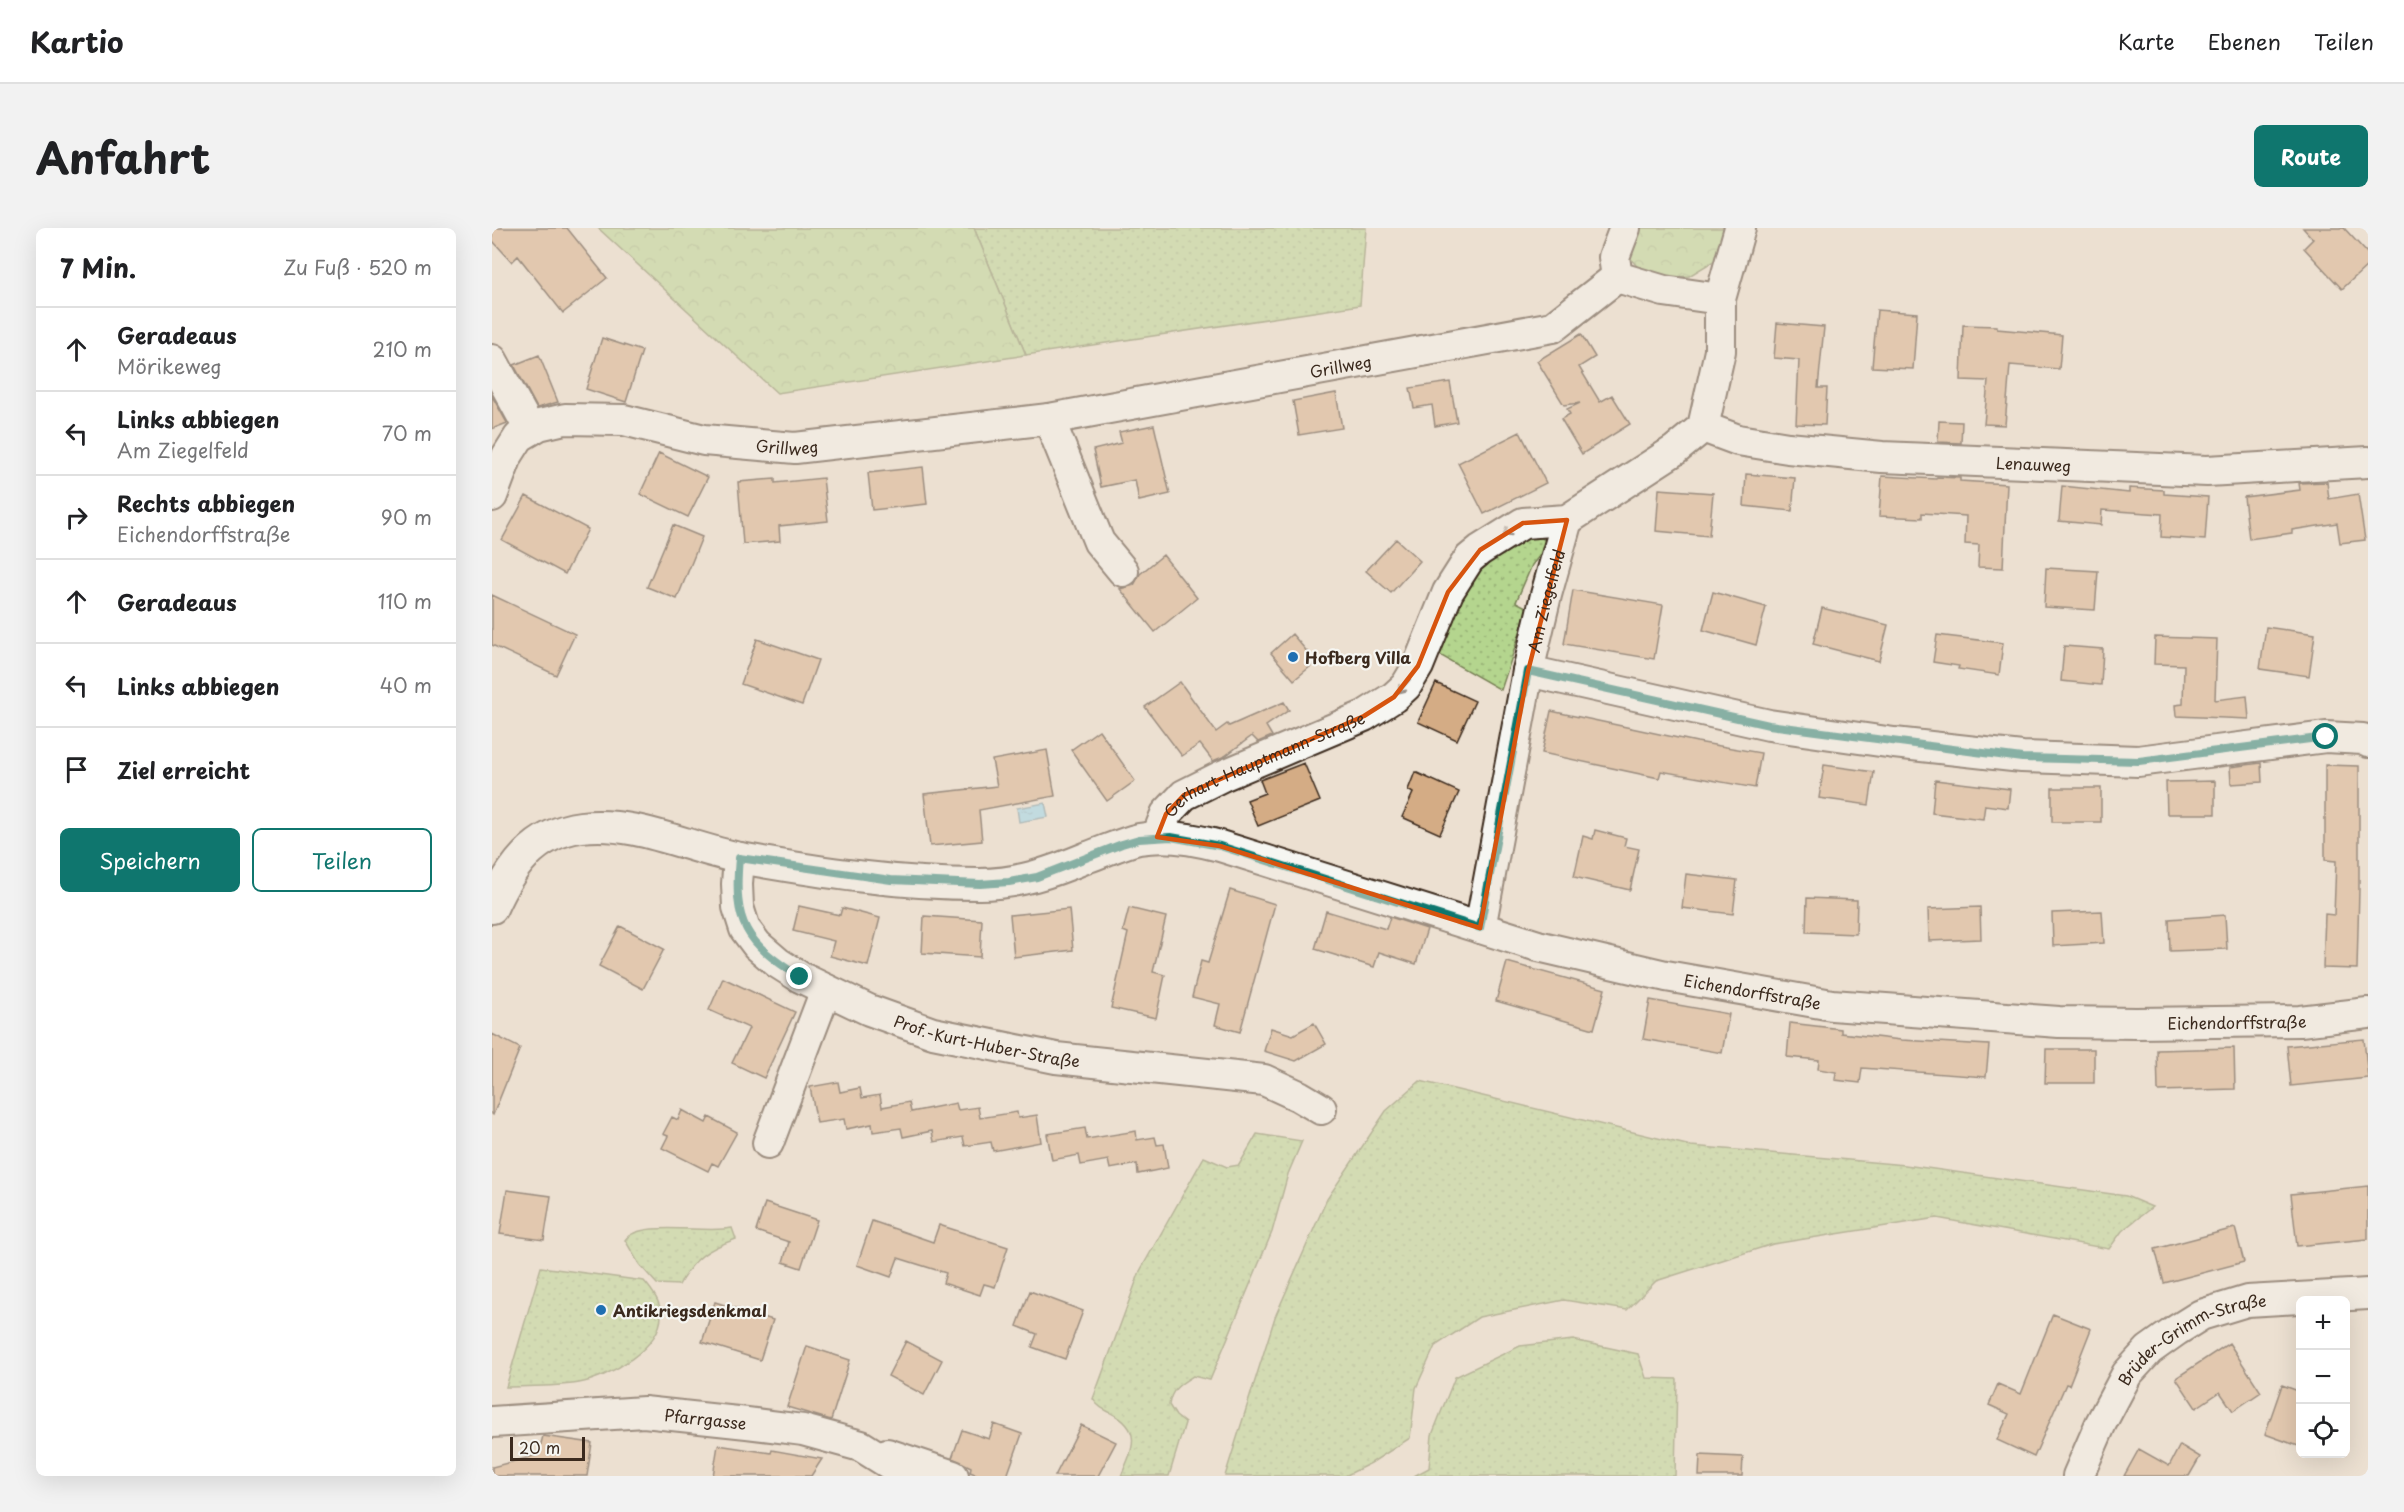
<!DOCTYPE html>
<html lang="de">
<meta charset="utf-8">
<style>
body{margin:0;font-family:"Playpen Sans",sans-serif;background:#f2f2f2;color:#202124}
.controls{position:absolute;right:18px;bottom:18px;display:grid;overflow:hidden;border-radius:9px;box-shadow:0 6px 24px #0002}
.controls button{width:54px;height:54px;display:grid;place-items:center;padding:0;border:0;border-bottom:2px solid #e0e0e0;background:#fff;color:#202124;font:30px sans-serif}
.scale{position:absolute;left:18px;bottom:15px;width:75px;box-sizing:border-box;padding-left:6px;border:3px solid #3b2a1e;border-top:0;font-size:16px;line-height:21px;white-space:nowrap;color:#3b2a1e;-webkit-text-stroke:4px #f6f6f2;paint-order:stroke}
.stop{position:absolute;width:18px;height:18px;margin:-14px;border:4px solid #0f766e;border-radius:50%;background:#fff}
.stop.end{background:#0f766e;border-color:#fff;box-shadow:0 2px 6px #0008}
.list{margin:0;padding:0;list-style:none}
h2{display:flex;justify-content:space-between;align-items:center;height:78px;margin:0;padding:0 24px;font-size:26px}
h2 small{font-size:20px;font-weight:400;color:#757577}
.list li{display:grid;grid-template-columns:39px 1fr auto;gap:18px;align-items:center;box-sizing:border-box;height:84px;padding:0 24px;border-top:2px solid #e0e0e0}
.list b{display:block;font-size:22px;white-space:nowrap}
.list p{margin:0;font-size:20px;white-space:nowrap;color:#757577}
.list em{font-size:20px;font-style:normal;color:#757577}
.actions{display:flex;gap:12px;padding:18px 24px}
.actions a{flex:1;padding:14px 0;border:2px solid #0f766e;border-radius:9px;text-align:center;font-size:21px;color:#0f766e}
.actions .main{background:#0f766e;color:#fff}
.icon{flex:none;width:33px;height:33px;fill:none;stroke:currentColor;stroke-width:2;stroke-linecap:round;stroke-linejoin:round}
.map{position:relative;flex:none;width:1876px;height:1248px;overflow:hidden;border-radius:9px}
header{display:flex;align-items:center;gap:36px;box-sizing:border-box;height:84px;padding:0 30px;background:#fff;border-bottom:2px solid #e0e0e0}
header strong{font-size:28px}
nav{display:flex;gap:33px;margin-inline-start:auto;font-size:21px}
.intro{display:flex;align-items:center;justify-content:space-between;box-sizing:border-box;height:144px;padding:0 36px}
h1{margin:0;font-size:42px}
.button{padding:15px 27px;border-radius:9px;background:#0f766e;color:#fff;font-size:21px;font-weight:700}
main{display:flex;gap:36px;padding:0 36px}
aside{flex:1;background:#fff;border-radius:9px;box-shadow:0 6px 24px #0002}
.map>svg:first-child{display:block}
.grass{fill:url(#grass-dots);stroke:#788056;stroke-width:1.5}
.forest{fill:url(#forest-crowns);stroke:#788056;stroke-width:1.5}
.water{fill:url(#water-ripples);stroke:#6d909c;stroke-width:1.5}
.building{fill:#d4ac85;stroke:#3b2a1e;stroke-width:1.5}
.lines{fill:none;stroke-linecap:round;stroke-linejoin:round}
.minor-casing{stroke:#3b2a1e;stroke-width:34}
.minor{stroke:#f6f6f2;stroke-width:30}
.oneway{stroke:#989088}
.route{stroke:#0f766e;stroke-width:8}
.marked{fill:none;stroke:#d7540e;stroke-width:4.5;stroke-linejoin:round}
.poi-dot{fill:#1f6fb2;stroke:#f6f6f2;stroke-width:2}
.labels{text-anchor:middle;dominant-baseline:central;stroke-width:4.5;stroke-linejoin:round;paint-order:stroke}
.street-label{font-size:16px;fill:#3b2a1e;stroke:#f6f6f2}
.poi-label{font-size:16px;font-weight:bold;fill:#3b2a1e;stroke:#f6f6f2;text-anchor:start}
</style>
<header>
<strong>Kartio</strong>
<nav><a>Karte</a><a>Ebenen</a><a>Teilen</a></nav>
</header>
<div class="intro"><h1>Anfahrt</h1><a class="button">Route</a></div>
<main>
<aside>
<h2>7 Min.<small>Zu Fuß · 520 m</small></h2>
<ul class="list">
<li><svg class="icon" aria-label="ahead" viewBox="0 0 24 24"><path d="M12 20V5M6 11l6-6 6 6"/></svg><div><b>Geradeaus</b><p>Mörikeweg</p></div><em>210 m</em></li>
<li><svg class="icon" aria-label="left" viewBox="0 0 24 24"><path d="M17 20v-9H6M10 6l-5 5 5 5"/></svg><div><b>Links abbiegen</b><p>Am Ziegelfeld</p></div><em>70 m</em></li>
<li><svg class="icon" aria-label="right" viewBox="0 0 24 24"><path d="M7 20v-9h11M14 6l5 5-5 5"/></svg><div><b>Rechts abbiegen</b><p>Eichendorffstraße</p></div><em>90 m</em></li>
<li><svg class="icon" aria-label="ahead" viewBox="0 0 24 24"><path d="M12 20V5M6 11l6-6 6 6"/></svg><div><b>Geradeaus</b></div><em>110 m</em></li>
<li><svg class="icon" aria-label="left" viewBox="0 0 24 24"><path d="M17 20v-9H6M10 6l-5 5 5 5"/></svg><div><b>Links abbiegen</b></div><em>40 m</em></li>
<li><svg class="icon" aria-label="arrive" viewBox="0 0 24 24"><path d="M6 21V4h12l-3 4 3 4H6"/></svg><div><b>Ziel erreicht</b></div></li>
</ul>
<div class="actions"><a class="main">Speichern</a><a>Teilen</a></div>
</aside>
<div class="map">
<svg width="1876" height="1248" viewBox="0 0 1876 1248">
<defs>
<pattern id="grass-dots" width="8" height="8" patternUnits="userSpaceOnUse" patternTransform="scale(1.5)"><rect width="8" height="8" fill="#b4d58e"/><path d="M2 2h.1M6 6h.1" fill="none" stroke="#9cb77a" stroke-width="1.8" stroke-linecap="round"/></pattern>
<pattern id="forest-crowns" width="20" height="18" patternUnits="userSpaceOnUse" patternTransform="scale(1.5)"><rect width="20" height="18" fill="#b4d58e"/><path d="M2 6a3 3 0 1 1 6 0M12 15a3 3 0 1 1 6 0" fill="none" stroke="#9cb77a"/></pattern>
<pattern id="water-ripples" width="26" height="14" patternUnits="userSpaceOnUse" patternTransform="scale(1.5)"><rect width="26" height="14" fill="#8ed4f0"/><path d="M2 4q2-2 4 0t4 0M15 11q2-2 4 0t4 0" fill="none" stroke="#7bb6cd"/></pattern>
</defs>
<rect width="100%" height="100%" fill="#ece0d1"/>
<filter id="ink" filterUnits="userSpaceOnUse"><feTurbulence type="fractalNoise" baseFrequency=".0167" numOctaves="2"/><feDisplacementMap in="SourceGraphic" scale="12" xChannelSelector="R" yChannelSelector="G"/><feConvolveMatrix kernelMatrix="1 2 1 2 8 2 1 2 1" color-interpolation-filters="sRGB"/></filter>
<g filter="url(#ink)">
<path class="grass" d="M 482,0 L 874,0 L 868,77 L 534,127 Z
M 1045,307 L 1054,313 L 1048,327 L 1040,337 L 1024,374 L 1036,380 L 1009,462 L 939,422 L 972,350 L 1013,314 Z
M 928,853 L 1199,918 L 1413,937 L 1634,968 L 1660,979 L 1630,1003 L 1617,1021 L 1445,990 L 1281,1016 L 1164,1053 L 1135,1082 L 1072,1072 L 987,1089 L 943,1118 L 924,1160 L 918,1210 L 879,1235 L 853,1248 L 733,1248 L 783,1089 L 835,971 L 894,883 Z
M 765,906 L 810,913 L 796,946 L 780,1004 L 718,1152 L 701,1148 C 688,1156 679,1161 677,1177 L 684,1188 L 693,1195 L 677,1248 L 629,1248 C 641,1221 651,1201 619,1185 C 611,1181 605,1178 601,1171 L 648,1043 L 712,929 L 735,939 L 747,937 Z
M 240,1000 L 244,1011 C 215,1021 202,1030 187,1057 L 165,1056 L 147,1036 L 133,1012 C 148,991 214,1006 240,1000 Z
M 49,1039 L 152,1053 C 160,1062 168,1073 169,1085 C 171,1119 116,1150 87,1155 C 63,1159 38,1158 14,1159 Z
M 1081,1112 L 1146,1126 L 1154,1150 L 1185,1151 L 1183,1248 L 922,1248 L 937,1240 L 940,1207 L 963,1149 L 1028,1118 Z"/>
<path class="forest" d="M 106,0 L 482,0 L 534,127 L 285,165 Z
M 1145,0 L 1233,0 L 1225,31 L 1197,48 L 1170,50 L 1148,42 L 1135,26 Z"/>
<path class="water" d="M 553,575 L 556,589 L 527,594 L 525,580 Z"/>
<path class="building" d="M 0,0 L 75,0 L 115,50 L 71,85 L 26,28 L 20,34 L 0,12 Z
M 1811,0 L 1852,0 L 1876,26 L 1876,37 L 1850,61 L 1812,20 L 1821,11 Z
M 1385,82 L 1425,85 L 1421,141 L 1380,139 Z
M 1285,95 L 1332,99 L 1326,160 L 1335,160 L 1333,197 L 1304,196 L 1307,132 L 1282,130 Z
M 1471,97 L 1505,98 L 1505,101 L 1570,107 L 1567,141 L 1518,137 L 1513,197 L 1492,196 L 1496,153 L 1469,152 Z
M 1089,106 L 1103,129 L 1087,139 L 1108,174 L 1120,167 L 1138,196 L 1090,226 L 1069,191 L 1078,186 L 1075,181 L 1088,175 L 1072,177 L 1045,133 Z
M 110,110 L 150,123 L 134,174 L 94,161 Z
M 47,127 L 66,174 L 45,180 L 22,137 Z
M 958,154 L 965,194 L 943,198 L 940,177 L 922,180 L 918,160 Z
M 844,165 L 850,200 L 807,207 L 801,173 Z
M 0,168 L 15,195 L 0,201 Z
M 1447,193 L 1470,194 L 1469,215 L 1446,214 Z
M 662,197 L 678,266 L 647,273 L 643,252 L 609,259 L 601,222 L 630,215 L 627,204 Z
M 1028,204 L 1054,255 L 992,286 L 966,235 Z
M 167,225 L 216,249 L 196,289 L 148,266 Z
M 431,239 L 435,276 L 380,282 L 376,245 Z
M 1254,246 L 1303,250 L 1300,283 L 1252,278 Z
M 1390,248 L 1444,251 L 1445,249 L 1468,250 L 1468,253 L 1515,256 L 1511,340 L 1486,339 L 1487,317 L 1473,316 L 1474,288 L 1430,285 L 1430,290 L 1387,288 Z
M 331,250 L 336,293 L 287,298 L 288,313 L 251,316 L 246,254 L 283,251 L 283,255 Z
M 1835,254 L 1837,271 L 1866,266 L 1873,312 L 1848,315 L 1845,295 L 1800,302 L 1800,305 L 1757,311 L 1752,269 L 1808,262 L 1807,255 Z
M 1570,258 L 1637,265 L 1637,260 L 1672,262 L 1672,266 L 1716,269 L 1713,312 L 1669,309 L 1670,286 L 1610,282 L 1609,297 L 1567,293 Z
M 1167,261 L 1221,265 L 1217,308 L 1164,303 Z
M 34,268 L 96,301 L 73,346 L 10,312 Z
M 181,297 L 210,309 L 185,371 L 155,359 Z
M 904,311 L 928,333 L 899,365 L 874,343 Z
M 671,327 L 705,370 L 663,404 L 628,361 L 642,357 L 648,346 Z
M 1554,340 L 1606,343 L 1603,382 L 1552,379 Z
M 1081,362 L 1171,377 L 1162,431 L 1072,416 Z
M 1221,364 L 1274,379 L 1264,417 L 1211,402 Z
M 0,367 L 83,406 L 64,447 L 0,417 Z
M 1330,380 L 1396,397 L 1387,433 L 1321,416 Z
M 1774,399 L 1823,406 L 1817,448 L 1768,441 Z
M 800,406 L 824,434 L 802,452 L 779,425 Z
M 1445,407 L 1511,415 L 1507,447 L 1466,441 L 1467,438 L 1441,434 Z
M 1663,409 L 1725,411 L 1723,472 L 1755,468 L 1757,491 L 1684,488 L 1683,477 L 1691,476 L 1692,437 L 1662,436 Z
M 265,411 L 326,432 L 310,477 L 249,456 Z
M 1572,418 L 1611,421 L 1609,457 L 1569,453 Z
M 688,454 L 724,504 L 735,496 L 737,498 L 792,474 L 797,482 L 774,498 L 780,508 L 766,514 L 760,508 L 733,528 L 721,533 L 708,516 L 690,528 L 653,479 Z
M 944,455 L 983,473 L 965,512 L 926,494 Z
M 1059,483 L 1205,514 L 1269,525 L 1263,560 L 1169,543 L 1167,550 L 1050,525 Z
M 607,502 L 643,553 L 615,573 L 579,522 Z
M 555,522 L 563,568 L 487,582 L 490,613 L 438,618 L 432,566 L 505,558 L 500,532 Z
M 812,535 L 828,573 L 766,598 L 755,572 L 773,565 L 768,552 Z
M 1769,535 L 1770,554 L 1739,556 L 1738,539 Z
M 1332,537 L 1382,544 L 1377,577 L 1327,570 Z
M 1833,537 L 1867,538 L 1867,661 L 1865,741 L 1831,740 L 1833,686 L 1842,687 L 1844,633 L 1833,632 Z
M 923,544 L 967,564 L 948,606 L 910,589 L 921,565 L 916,562 Z
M 1443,552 L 1518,561 L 1516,580 L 1493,577 L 1491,591 L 1440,585 Z
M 1723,553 L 1723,586 L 1675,586 L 1674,554 Z
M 1560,560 L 1609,560 L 1609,594 L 1560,594 Z
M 1103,602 L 1134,610 L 1132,618 L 1147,621 L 1138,662 L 1082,649 L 1091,608 L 1101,611 Z
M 1194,646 L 1245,652 L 1241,686 L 1190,680 Z
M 738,662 L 783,676 L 748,804 L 723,797 L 728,776 L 700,769 L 709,733 L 716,735 Z
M 1315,670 L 1365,672 L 1364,706 L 1314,704 Z
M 307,678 L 348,687 L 350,680 L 388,690 L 376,738 L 338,728 L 342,713 L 301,703 Z
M 1488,679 L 1489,711 L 1437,713 L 1436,681 Z
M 637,680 L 674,689 L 661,744 L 673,747 L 664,790 L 619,780 L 636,705 L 631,703 Z
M 577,681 L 581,722 L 522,729 L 518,687 Z
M 834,683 L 894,701 L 898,689 L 935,701 L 924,736 L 887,724 L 882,739 L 823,721 Z
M 1610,683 L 1612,715 L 1561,718 L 1560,685 Z
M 1733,687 L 1735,721 L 1678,723 L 1677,691 Z
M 432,688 L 490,692 L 488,729 L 430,725 Z
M 128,698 L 172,721 L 151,761 L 107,738 Z
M 1015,734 L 1113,761 L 1102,801 L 1004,773 Z
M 231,750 L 303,784 L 272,850 L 240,835 L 257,800 L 217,782 Z
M 1158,772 L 1237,786 L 1230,825 L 1151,811 Z
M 822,795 L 834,816 L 804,833 L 772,823 L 779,800 L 801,807 Z
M 1298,795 L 1349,801 L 1349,805 L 1409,812 L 1497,817 L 1494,849 L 1370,840 L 1368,855 L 1343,852 L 1344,844 L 1326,841 L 1327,832 L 1295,829 Z
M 0,806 L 28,820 L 1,887 L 0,886 Z
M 1872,811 L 1876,850 L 1799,858 L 1795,818 Z
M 1742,820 L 1743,861 L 1666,863 L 1665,822 Z
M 1554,821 L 1602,821 L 1602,855 L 1553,855 Z
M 346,854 L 348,864 L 368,860 L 370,870 L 388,867 L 390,879 L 417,874 L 419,884 L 464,875 L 466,882 L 486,879 L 488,890 L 525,884 L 526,890 L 545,887 L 549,914 L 501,923 L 499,914 L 473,918 L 471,909 L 442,914 L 440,903 L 411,909 L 409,900 L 381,904 L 380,896 L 354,901 L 352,891 L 325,895 L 318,859 Z
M 190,882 L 214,895 L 217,889 L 245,904 L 226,938 L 220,935 L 216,943 L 170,920 L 176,908 L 171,906 L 180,889 L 186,892 Z
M 593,900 L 595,911 L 644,903 L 645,912 L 663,909 L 665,917 L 672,916 L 676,940 L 646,946 L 645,936 L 618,941 L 616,932 L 589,937 L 587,927 L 560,932 L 555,906 Z
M 1876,958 L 1876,1011 L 1805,1018 L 1799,966 Z
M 15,962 L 59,968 L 52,1012 L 8,1006 Z
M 273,975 L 325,992 L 309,1040 L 291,1034 L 297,1014 L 264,1003 Z
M 380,993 L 441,1014 L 447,997 L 516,1019 L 503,1059 L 492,1056 L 488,1067 L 451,1055 L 454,1045 L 406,1030 L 399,1049 L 365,1037 Z
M 1743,1000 L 1752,1034 L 1672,1055 L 1663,1021 Z
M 538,1063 L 591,1083 L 573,1131 L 540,1119 L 545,1106 L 525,1098 Z
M 223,1074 L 281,1092 L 268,1132 L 210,1114 Z
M 1561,1086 L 1599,1101 L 1577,1157 L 1574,1156 L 1542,1229 L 1505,1212 L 1517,1186 L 1497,1177 L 1506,1156 L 1529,1166 Z
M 414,1113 L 450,1132 L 432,1167 L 396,1148 Z
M 1737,1115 L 1769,1164 L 1741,1183 L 1728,1164 L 1704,1180 L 1684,1150 Z
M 315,1118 L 358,1132 L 339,1192 L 295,1179 Z
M 1790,1157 L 1809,1164 L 1809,1219 L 1773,1206 Z
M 502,1196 L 530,1206 L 515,1248 L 488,1248 L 478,1244 L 479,1239 L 460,1230 L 470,1202 L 497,1211 Z
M 589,1197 L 624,1214 L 606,1248 L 563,1248 Z
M 51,1208 L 100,1215 L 95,1248 L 0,1248 L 0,1239 L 46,1227 Z
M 226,1217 L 279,1225 L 280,1222 L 330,1231 L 319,1248 L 221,1248 Z
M 1688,1217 L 1708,1229 L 1697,1248 L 1632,1248 L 1647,1221 L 1677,1238 Z
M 1208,1227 L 1251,1229 L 1250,1248 L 1207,1248 Z"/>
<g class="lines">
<g class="minor-casing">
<g id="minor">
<path d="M 1133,0 L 1122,29 L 1125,49 L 1172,63 L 1228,71"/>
<path d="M 0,132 L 38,202"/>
<path d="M 557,191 L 607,314 L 631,343"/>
<path id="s1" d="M 1211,199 L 1246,212 L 1296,220 L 1390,229 L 1715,243 L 1876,234"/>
<path id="s2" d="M 0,268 L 15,228 L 27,209 L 47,197 L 73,191 L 132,192 L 212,212 L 303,220 L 557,191 L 1061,99 L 1125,49"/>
<path d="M 1036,443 L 1277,497 L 1402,515 L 1530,529 L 1646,533 L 1834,509 L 1871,511 L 1876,514"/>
<path id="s3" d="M 665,609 L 674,586 L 692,567 L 730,548 L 872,488 L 902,469 L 914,458 L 926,438 L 956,364 L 977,331 L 988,322 L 1031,295 L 1075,292 L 1183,222 L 1211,199 L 1228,123 L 1228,71 L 1248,0"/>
<path id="s4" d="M 247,630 L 245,656 L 246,679 L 253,701 L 265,717 L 286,735 L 308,749 L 377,782 L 441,805 L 564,830 L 772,852 L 807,868 L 829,881"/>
<path id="s5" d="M 0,680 C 18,640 42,605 89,599 C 143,592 196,620 248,630 C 326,644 407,656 487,656 C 526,656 560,644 596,629 C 613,623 630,615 647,611 C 675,606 702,611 728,618 L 1046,718 L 1174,748 L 1340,777 L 1567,794 L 1644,795 L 1808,793 L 1876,785"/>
<path id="s6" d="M 988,700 L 1036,443 L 1054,367 L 1075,292"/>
<path d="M 276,915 L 334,762"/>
<path id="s7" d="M 0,1194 L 152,1184 L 255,1195 L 311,1202 L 369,1218 L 417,1248"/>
<path d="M 395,1226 L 461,1248"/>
<path id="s8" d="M 1586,1248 L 1609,1195 L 1635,1146 L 1657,1122 L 1685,1102 L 1709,1087 L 1755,1073 L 1876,1066"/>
</g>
</g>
<use href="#minor" class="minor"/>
</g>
<defs><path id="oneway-shaft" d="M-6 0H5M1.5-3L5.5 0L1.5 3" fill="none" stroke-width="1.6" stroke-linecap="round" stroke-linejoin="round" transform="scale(1.5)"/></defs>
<g class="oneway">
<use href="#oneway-shaft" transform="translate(1019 302) rotate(149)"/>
<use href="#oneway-shaft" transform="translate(912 458) rotate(130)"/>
</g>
</g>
<g class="lines" filter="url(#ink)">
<path class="route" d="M 308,749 C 253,714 241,696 247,630 L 399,652 L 488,656 L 517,654 L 545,649 L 630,616 L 647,611 L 679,609 L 728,618 L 988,700 L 1036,443 L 1277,497 L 1530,530 L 1647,533 L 1834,509"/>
</g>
<path d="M0 0H1876V1248H0ZM 1075,292 L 1036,443 L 988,700 L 728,618 L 665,609 L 674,586 L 692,567 L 872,488 L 902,469 L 926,438 L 956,364 L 988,322 L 1031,295 Z" fill="#ece0d1" fill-opacity=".55" fill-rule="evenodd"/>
<path class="marked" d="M 1075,292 L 1036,443 L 988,700 L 728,618 L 665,609 L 674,586 L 692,567 L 872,488 L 902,469 L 926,438 L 956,364 L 988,322 L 1031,295 Z"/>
<g class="poi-dot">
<circle cx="801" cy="429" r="6"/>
<circle cx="109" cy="1082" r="6"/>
</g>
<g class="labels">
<g class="street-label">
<text stroke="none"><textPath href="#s2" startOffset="900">Grillweg</textPath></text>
<text stroke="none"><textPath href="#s2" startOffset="340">Grillweg</textPath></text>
<text stroke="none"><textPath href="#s1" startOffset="334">Lenauweg</textPath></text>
<text stroke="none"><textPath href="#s6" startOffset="334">Am Ziegelfeld</textPath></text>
<text stroke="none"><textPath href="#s3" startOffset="136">Gerhart-Hauptmann-Straße</textPath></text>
<text stroke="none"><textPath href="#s5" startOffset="1332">Eichendorffstraße</textPath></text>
<text stroke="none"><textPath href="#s5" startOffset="1818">Eichendorffstraße</textPath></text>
<text stroke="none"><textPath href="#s4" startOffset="345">Prof.-Kurt-Huber-Straße</textPath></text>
<text stroke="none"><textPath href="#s8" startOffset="189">Brüder-Grimm-Straße</textPath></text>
<text stroke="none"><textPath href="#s7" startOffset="214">Pfarrgasse</textPath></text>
</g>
<g class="poi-label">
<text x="813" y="429">Hofberg Villa</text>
<text x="121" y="1082">Antikriegsdenkmal</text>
</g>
</g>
</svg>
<div class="controls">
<button>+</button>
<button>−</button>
<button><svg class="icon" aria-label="locate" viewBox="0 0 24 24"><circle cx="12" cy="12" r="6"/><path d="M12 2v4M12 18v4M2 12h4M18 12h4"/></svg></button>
</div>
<div class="scale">20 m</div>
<div class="stop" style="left:1834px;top:509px"></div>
<div class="stop end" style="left:308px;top:749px"></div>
</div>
</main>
